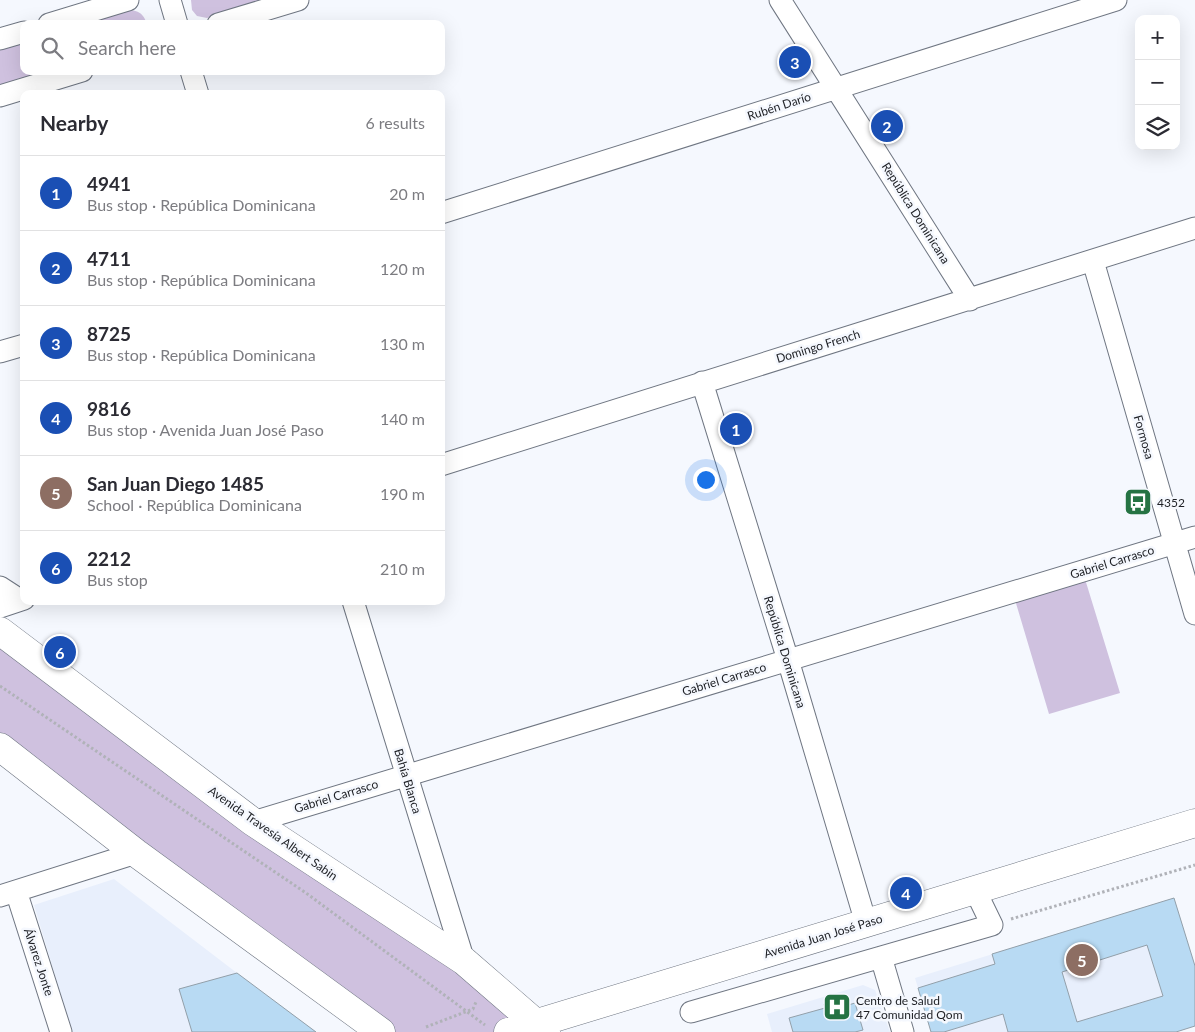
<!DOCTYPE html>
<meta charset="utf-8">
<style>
body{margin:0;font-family:Lato,sans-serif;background:#f2f2f3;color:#2b2b33}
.controls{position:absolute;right:15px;top:15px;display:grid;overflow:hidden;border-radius:10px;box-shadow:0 5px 20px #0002}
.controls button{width:45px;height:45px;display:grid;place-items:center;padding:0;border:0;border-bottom:1px solid #e1e1e2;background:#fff;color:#2b2b33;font:25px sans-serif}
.you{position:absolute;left:705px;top:479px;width:18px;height:18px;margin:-12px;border:4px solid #fff;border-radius:50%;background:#1a73e8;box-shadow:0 0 0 8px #1a73e833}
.badge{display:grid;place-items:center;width:32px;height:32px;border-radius:50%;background:#111827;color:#fff;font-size:16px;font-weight:700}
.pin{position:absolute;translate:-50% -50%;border:2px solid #fff;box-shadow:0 1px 5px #0006}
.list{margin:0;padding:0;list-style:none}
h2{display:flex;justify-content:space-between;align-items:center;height:65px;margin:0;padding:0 20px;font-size:21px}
h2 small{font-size:16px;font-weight:400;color:#7c7c81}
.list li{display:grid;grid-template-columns:32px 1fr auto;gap:15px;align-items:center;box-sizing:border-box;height:75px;padding:0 20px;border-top:1px solid #e1e1e2}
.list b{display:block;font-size:19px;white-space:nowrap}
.list p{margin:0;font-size:16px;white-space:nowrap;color:#7c7c81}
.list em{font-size:16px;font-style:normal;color:#7c7c81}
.icon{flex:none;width:28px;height:28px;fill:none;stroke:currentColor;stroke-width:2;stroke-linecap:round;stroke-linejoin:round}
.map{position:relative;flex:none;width:1195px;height:1032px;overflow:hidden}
.search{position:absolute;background:#fff;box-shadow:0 5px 20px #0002;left:20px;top:20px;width:425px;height:55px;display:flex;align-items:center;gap:12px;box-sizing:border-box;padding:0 18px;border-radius:10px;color:#7c7c81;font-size:19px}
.panel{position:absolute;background:#fff;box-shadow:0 5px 20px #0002;left:20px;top:90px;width:425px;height:515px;border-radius:10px}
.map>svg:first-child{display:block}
.built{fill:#e8effc}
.green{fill:#cfc1df}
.building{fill:#b8daf3;stroke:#929fa9;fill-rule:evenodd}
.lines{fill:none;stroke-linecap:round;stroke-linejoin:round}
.minor-casing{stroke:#6f7682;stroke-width:23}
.major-casing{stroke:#6f7682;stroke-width:29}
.path{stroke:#b0b2b8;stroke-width:3;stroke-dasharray:2.5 2.5;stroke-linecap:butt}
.minor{stroke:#fff;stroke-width:21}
.major{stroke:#fff;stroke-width:28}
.labels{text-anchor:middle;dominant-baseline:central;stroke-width:5;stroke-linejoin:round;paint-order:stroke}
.street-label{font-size:12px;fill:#1d1f24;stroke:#f5f8fe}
.poi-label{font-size:12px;fill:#1d1f24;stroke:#f5f8fe;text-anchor:start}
</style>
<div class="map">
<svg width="1195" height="1032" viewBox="0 0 1195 1032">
<rect width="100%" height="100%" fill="#f5f8fe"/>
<path class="built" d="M 114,879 L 237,973 L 316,1032 L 72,1032 L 34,905 Z
M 1174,898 L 1195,966 L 1195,1026 L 1176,1032 L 931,1032 L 915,978 Z
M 863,985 L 875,990 L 890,1032 L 772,1032 L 767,1014 Z"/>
<path class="green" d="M 191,0 L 266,0 L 207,18 L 197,16 L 192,10 Z
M 125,10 C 137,10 143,12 147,24 L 81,24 Z
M 24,41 L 24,71 L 57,71 L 0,89 L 0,48 Z
M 1085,579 L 1120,693 L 1049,714 L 1015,600 Z
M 0,631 L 537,1023 L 508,1032 L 381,1032 L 0,747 Z"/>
<path class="building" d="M 1174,898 L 1195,966 L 1195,1026 L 1176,1032 L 1008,1032 L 1003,1014 L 944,1032 L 931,1032 L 918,988 L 995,964 L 992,954 ZM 1147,945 L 1163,996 L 1077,1022 L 1062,972 Z
M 237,973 L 316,1032 L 192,1032 L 179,989 Z
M 843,998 L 845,1006 L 855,1003 L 863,1030 L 855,1032 L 793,1032 L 789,1018 L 825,1008 L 824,1004 Z"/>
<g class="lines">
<g class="minor-casing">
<path id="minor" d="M 170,0 L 177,24
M 780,0 L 970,300
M 49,24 L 128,0
M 218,24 L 298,0
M 0,39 L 24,32
M 191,71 L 198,94
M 0,96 L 82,71
M 441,213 L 1116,0
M 1093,261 L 1195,614
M 0,352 L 24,345
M 702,382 L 788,660 L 866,923
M 441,465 L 1195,228
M 0,587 L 20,600
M 353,601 L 464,961
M 0,607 L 24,599
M 253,822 L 1195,537
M 16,891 L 61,1032
M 0,896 L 136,853
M 881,957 L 903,1032
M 691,1012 L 992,925 L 975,890"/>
</g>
<g class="major-casing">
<path id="major" d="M 0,631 L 253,822 L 464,961 L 546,1032
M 0,747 L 136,853 L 381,1032
M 508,1032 L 1195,823"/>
</g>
<path class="path" d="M 0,686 L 306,893 L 485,1025
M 1011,919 L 1195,865
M 426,1027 L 473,1009 L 476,1002"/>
<use href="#minor" class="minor"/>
<use href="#major" class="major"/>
</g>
<defs>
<g id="bus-square" transform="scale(1.4375)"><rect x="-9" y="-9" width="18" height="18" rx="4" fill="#257343" stroke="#f5f8fe"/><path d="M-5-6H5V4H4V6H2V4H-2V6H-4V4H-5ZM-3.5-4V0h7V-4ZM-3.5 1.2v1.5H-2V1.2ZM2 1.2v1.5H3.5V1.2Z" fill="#fff"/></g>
<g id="hospital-square" transform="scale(1.4375)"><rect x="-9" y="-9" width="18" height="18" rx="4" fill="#257343" stroke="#f5f8fe"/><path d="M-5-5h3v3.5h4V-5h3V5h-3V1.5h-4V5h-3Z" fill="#fff"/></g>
</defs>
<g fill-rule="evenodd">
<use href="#bus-square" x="1138" y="502"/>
<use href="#hospital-square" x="837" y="1007"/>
</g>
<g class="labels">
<g class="street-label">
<text transform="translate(779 106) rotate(-18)">Rubén Darío</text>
<text transform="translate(916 213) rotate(58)">República Dominicana</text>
<text transform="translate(818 346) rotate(-17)">Domingo French</text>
<text transform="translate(1144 437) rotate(74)">Formosa</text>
<text transform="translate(1112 562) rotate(-17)">Gabriel Carrasco</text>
<text transform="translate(785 652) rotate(73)">República Dominicana</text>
<text transform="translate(724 679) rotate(-17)">Gabriel Carrasco</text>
<text transform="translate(408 781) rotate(73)">Bahía Blanca</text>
<text transform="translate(336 796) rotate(-17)">Gabriel Carrasco</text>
<text transform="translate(273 833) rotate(35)">Avenida Travesía Albert Sabin</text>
<text transform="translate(823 936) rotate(-17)">Avenida Juan José Paso</text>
<text transform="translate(39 962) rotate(72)">Álvarez Jonte</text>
</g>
<g class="poi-label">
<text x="1157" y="502">4352</text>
<text x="856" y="1000">Centro de Salud<tspan x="856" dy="14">47 Comunidad Qom</tspan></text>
</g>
</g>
</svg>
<div class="controls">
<button>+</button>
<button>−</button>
<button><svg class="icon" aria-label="layers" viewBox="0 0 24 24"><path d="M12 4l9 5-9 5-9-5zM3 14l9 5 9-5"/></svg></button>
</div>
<div class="you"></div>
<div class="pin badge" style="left:736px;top:429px;background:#1a4fb4">1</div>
<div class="pin badge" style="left:887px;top:126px;background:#1a4fb4">2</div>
<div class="pin badge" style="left:795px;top:62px;background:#1a4fb4">3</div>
<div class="pin badge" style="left:906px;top:893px;background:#1a4fb4">4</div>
<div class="pin badge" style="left:1082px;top:960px;background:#8d6e63">5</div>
<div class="pin badge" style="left:60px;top:652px;background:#1a4fb4">6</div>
<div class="search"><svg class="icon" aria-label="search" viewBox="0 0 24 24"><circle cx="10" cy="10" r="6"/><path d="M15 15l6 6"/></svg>Search here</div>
<section class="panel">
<h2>Nearby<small>6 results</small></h2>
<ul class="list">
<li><span class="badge" style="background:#1a4fb4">1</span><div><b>4941</b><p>Bus stop · República Dominicana</p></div><em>20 m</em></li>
<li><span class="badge" style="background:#1a4fb4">2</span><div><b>4711</b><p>Bus stop · República Dominicana</p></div><em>120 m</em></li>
<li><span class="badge" style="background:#1a4fb4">3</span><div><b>8725</b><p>Bus stop · República Dominicana</p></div><em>130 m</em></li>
<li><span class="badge" style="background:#1a4fb4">4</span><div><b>9816</b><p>Bus stop · Avenida Juan José Paso</p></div><em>140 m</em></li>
<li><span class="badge" style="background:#8d6e63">5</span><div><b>San Juan Diego 1485</b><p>School · República Dominicana</p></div><em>190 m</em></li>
<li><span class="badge" style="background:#1a4fb4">6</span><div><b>2212</b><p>Bus stop</p></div><em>210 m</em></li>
</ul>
</section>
</div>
